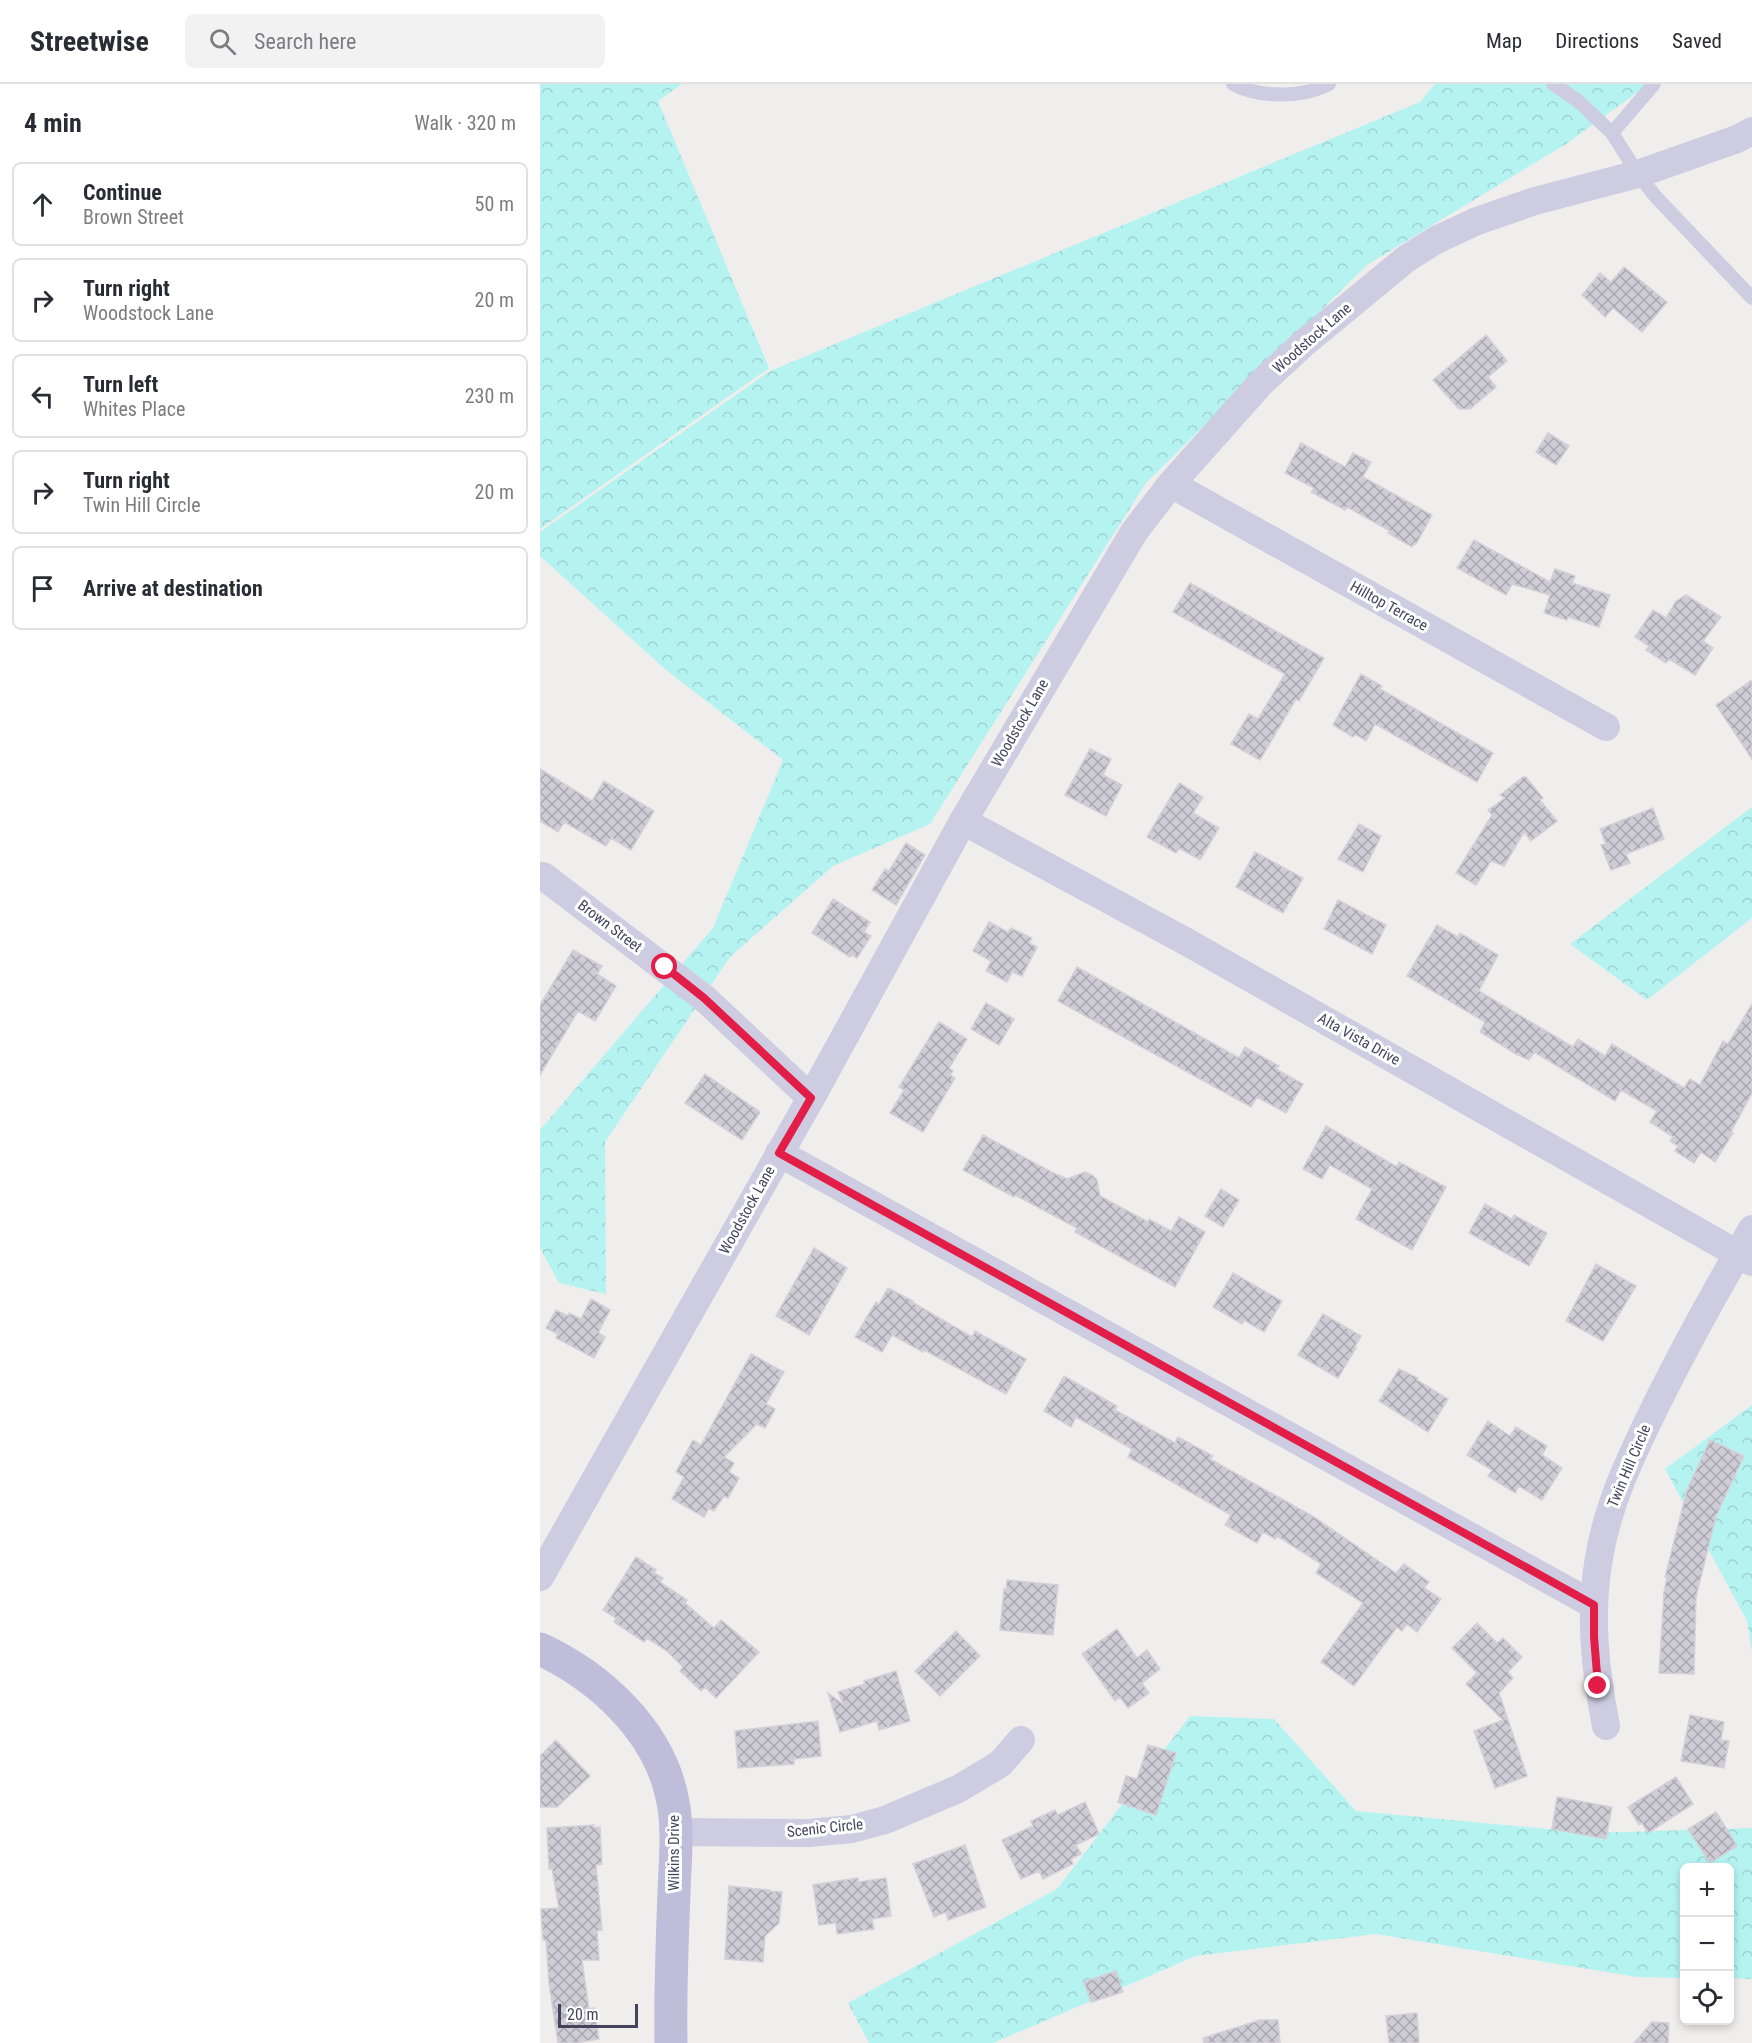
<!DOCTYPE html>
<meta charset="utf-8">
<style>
body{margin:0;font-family:"Roboto Condensed",sans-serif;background:#f2f2f3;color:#2b2b33}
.controls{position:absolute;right:18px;bottom:18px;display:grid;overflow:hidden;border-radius:9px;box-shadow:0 3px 9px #0003}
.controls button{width:54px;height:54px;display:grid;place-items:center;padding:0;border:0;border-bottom:2px solid #e1e1e2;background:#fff;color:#2b2b33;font:30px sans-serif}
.scale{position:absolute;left:18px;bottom:15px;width:80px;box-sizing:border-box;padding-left:6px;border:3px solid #44435c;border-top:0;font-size:16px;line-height:21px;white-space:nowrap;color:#44435c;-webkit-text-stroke:4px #fff;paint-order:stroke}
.stop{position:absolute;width:18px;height:18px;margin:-14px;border:4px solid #e11d48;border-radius:50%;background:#fff}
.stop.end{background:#e11d48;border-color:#fff;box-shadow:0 2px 6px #0008}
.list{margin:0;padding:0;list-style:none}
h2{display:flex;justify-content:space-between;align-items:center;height:78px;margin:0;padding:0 24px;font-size:26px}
h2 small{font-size:20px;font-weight:400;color:#7c7c81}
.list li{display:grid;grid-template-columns:39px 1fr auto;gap:18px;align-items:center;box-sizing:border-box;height:84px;margin:0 12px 12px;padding:0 12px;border:2px solid #e1e1e2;border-radius:9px}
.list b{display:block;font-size:22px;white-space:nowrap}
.list p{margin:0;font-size:20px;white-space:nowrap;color:#7c7c81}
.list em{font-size:20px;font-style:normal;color:#7c7c81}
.icon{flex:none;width:33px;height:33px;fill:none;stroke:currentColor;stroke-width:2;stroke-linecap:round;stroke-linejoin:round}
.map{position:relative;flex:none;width:1212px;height:1959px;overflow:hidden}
header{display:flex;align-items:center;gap:36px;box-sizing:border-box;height:84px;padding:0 30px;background:#fff;border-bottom:2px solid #e1e1e2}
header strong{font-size:28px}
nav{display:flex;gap:33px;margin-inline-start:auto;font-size:21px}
.search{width:420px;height:54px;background:#f2f2f3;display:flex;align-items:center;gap:15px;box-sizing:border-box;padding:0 21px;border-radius:9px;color:#7c7c81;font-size:22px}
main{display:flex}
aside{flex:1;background:#fff}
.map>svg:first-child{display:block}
.forest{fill:url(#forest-crowns)}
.building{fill:url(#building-cross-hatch);stroke:#d3d0d9;stroke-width:1.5}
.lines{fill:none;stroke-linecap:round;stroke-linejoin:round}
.lane{stroke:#cdcce1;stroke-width:14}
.street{stroke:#cdcce1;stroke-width:28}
.secondary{stroke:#bfbdd9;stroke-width:33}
.route{stroke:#e11d48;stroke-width:8}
.labels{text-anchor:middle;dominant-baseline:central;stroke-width:6;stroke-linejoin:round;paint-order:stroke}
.street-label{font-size:15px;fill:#44435c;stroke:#fff}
</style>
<header>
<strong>Streetwise</strong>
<div class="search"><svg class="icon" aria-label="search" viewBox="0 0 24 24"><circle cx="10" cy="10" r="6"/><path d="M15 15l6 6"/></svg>Search here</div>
<nav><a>Map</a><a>Directions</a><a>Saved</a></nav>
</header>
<main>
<aside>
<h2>4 min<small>Walk · 320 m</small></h2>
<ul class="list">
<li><svg class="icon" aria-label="ahead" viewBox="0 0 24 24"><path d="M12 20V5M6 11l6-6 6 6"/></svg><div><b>Continue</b><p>Brown Street</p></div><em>50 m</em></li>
<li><svg class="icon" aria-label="right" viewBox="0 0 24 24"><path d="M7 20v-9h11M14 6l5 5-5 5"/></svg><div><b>Turn right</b><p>Woodstock Lane</p></div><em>20 m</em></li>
<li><svg class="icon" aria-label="left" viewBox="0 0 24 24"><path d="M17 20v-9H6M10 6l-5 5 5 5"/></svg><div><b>Turn left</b><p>Whites Place</p></div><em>230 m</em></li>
<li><svg class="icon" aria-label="right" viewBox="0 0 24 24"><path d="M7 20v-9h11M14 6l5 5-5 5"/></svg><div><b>Turn right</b><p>Twin Hill Circle</p></div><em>20 m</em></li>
<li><svg class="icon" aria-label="arrive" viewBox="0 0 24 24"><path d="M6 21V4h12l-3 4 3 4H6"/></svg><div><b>Arrive at destination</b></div></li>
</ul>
</aside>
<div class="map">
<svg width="1212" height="1959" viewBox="0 0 1212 1959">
<defs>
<pattern id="forest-crowns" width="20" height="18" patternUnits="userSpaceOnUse" patternTransform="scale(1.5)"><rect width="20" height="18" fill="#b5f3f1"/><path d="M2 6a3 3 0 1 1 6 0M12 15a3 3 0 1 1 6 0" fill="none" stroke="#9dd2d1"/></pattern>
<pattern id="building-cross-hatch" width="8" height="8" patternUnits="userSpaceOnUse" patternTransform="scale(1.5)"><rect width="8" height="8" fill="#ceccd5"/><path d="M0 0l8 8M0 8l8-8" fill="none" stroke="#a9a7b0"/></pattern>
</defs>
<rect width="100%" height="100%" fill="#f0eeec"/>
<path class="forest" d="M 0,0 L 142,0 L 118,17 L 229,284 L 0,445 Z
M 895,0 L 1109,0 L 1026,60 L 827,181 L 606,399 L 390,740 L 293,782 L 190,873 L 65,1058 L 66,1210 L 19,1199 L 0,1164 L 0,1046 L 173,844 L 243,676 L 126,586 L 0,472 L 0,448 L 230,287 L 880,18 Z
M 1212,723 L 1212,834 L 1107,916 L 1030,860 Z
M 1212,1321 L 1212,1569 L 1207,1537 L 1125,1385 Z
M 650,1632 L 734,1635 L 816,1727 L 1050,1749 L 1212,1744 L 1212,1895 L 1190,1894 L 1190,1784 L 1144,1784 L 1144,1894 L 1097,1893 L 836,1850 L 656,1872 L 453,1959 L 329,1959 L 308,1919 L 517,1805 Z"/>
<path class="building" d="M 1084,183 L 1127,218 L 1102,248 L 1073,224 L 1065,233 L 1042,211 L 1060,189 L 1071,198 Z
M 946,251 L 967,277 L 948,293 L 956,303 L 930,325 L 919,325 L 893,296 Z
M 1008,349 L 1029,362 L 1016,381 L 996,368 Z
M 761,359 L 805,383 L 813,369 L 831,378 L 823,393 L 892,431 L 876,460 L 874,459 L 872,463 L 848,449 L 850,447 L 807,423 L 805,426 L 771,408 L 774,404 L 745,389 Z
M 934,456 L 1010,498 L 1015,485 L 1035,492 L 1032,499 L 1070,511 L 1059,543 L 1028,533 L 1027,536 L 1004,529 L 1010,511 L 972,500 L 966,511 L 917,484 Z
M 650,499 L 784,574 L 759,617 L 756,615 L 720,676 L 691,660 L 709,630 L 718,635 L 745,590 L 633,528 Z
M 1146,511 L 1181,533 L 1163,557 L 1173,564 L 1155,591 L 1129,575 L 1126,579 L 1106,566 L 1109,562 L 1095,553 L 1113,526 L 1126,534 L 1136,517 Z
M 821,590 L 842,602 L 840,605 L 953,669 L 937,698 L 835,640 L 826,657 L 815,650 L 813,653 L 793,641 Z
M 1212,596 L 1212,675 L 1176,621 Z
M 550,665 L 571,675 L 563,691 L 582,701 L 566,732 L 525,711 Z
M 0,685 L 52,717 L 64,697 L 114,727 L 91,766 L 71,754 L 66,762 L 24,738 L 18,748 L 0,737 Z
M 983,693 L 986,693 L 1003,714 L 1000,716 L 1017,737 L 991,757 L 984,748 L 964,782 L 951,777 L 936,801 L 916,789 L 952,731 L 948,726 L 965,714 L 960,711 Z
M 639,699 L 663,713 L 653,729 L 679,744 L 660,776 L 639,764 L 636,769 L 607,753 Z
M 1113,724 L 1124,755 L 1086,770 L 1090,779 L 1071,786 L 1061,761 L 1066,760 L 1060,745 Z
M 819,740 L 841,752 L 823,788 L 798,775 Z
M 366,759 L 385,771 L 356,821 L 332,806 L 345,785 L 349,787 Z
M 715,768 L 763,794 L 743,829 L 696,803 Z
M 293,815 L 330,838 L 324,848 L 331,852 L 317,874 L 312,871 L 310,873 L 272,849 Z
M 798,816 L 846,841 L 832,870 L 784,845 Z
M 449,838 L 468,848 L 471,844 L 492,854 L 489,859 L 497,863 L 482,892 L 472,888 L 467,898 L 446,887 L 451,877 L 433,867 Z
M 897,841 L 918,853 L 920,849 L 958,871 L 939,907 L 1033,963 L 1038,955 L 1065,972 L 1072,960 L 1144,1004 L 1150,995 L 1160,1001 L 1183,957 L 1188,960 L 1212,920 L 1212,1009 L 1191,1048 L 1193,1049 L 1175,1078 L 1161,1068 L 1154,1079 L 1135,1067 L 1138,1062 L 1130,1057 L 1133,1053 L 1110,1038 L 1117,1027 L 1081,1006 L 1075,1017 L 994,968 L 989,976 L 976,970 L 940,948 L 945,938 L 867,892 Z
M 33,866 L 62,882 L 57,890 L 76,902 L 55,937 L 38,927 L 0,991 L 0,921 Z
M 537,883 L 699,974 L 705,963 L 739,982 L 736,985 L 763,1000 L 746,1029 L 717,1013 L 711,1023 L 518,917 Z
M 446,919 L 474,935 L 459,961 L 431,945 Z
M 399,938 L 427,955 L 409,984 L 413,987 L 410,991 L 415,994 L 383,1048 L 350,1029 L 364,1006 L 359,1003 Z
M 165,990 L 220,1028 L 202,1056 L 145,1019 Z
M 786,1042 L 857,1083 L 859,1078 L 906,1103 L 872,1166 L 816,1135 L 832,1105 L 790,1081 L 782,1095 L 763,1085 Z
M 443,1051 L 519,1092 L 519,1091 L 527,1095 L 545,1088 L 552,1091 L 557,1096 L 560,1112 L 608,1138 L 609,1135 L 631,1147 L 639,1133 L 665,1148 L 635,1203 L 535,1148 L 537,1144 L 475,1111 L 474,1113 L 423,1086 Z
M 681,1105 L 699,1116 L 683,1143 L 665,1132 Z
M 945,1120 L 972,1135 L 974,1131 L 1007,1149 L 989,1182 L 929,1149 Z
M 274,1164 L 307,1184 L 269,1251 L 236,1232 Z
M 1056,1180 L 1096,1202 L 1063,1257 L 1026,1237 Z
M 693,1189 L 742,1217 L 724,1248 L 704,1236 L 702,1240 L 673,1223 Z
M 348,1204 L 373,1217 L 372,1218 L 432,1253 L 435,1247 L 486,1275 L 466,1310 L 384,1266 L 383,1268 L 352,1251 L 342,1268 L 315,1253 L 336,1218 L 339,1220 Z
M 51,1215 L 70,1226 L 59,1247 L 59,1249 L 65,1253 L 54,1274 L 16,1254 L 18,1250 L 6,1244 L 16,1226 L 28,1232 L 29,1229 L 41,1235 Z
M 783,1230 L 821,1252 L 814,1264 L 816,1264 L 798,1294 L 758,1271 Z
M 211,1270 L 244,1288 L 226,1320 L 235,1325 L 225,1344 L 217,1340 L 184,1373 L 194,1379 L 189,1388 L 199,1394 L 188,1414 L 184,1412 L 174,1427 L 169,1424 L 164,1433 L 132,1415 L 144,1393 L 136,1388 L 153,1356 L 161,1361 Z
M 859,1285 L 878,1294 L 877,1296 L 908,1315 L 888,1348 L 839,1317 Z
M 524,1292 L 577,1322 L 575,1326 L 635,1359 L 638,1353 L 673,1372 L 670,1375 L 774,1433 L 856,1489 L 864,1480 L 889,1498 L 884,1504 L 901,1515 L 877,1548 L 867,1540 L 862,1547 L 857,1543 L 814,1602 L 781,1578 L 823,1519 L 776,1489 L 781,1480 L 737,1452 L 735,1455 L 723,1448 L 717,1459 L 685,1441 L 691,1431 L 588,1373 L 592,1365 L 536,1333 L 531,1343 L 504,1327 Z
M 948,1337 L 970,1352 L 976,1343 L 1007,1362 L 1002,1371 L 1022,1384 L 1002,1416 L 979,1402 L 975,1409 L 948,1392 L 952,1386 L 927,1371 Z
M 1170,1356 L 1204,1372 L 1176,1432 L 1156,1513 L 1154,1590 L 1119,1589 L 1124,1508 L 1127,1494 L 1125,1493 L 1147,1406 Z
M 96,1473 L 116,1486 L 114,1489 L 123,1494 L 120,1498 L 147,1516 L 145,1519 L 174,1544 L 181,1536 L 219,1568 L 176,1614 L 165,1603 L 161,1607 L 140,1587 L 143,1583 L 127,1567 L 107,1554 L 104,1558 L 74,1538 L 76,1534 L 63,1526 Z
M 467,1496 L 518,1501 L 513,1551 L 460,1546 L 464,1505 L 466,1506 Z
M 937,1539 L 957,1559 L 963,1554 L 982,1573 L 968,1588 L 973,1594 L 959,1609 L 987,1692 L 955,1704 L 934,1647 L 963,1636 L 926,1600 L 937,1589 L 912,1564 Z
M 577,1545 L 597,1574 L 607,1566 L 620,1585 L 602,1599 L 609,1609 L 588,1624 L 580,1613 L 575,1617 L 542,1570 Z
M 416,1547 L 440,1572 L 400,1612 L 375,1587 Z
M 356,1587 L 370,1637 L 339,1646 L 337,1637 L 300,1648 L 288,1609 L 304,1621 L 298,1608 L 325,1600 L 324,1597 Z
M 1150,1631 L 1184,1638 L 1181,1656 L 1189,1657 L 1184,1684 L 1141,1677 Z
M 278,1637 L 281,1672 L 254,1675 L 254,1680 L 198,1684 L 195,1647 Z
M 16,1656 L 50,1692 L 17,1723 L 0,1723 L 0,1672 Z
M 608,1661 L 636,1669 L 616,1731 L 578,1718 L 586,1692 L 597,1695 Z
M 1136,1693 L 1153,1720 L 1108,1749 L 1102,1739 L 1099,1741 L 1088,1723 Z
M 1017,1713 L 1072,1723 L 1066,1755 L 1012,1745 Z
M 545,1718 L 559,1750 L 536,1761 L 541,1770 L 531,1775 L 533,1780 L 503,1795 L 499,1787 L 481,1795 L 462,1756 L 493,1742 L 491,1737 L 515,1726 L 518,1731 Z
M 1176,1728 L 1197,1762 L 1170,1779 L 1148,1745 Z
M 54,1741 L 54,1744 L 60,1743 L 62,1780 L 56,1781 L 62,1846 L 57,1847 L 59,1876 L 42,1876 L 49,1925 L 54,1924 L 59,1955 L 36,1959 L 18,1959 L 9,1899 L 6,1856 L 3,1856 L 1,1825 L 19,1824 L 12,1785 L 9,1785 L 7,1744 Z
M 425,1761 L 446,1823 L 408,1836 L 406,1828 L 394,1833 L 373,1780 Z
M 318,1794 L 318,1798 L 346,1794 L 351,1832 L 332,1835 L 334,1845 L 297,1850 L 296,1839 L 279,1841 L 273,1801 Z
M 189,1802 L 230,1806 L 230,1807 L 242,1808 L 239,1839 L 225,1852 L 223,1878 L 185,1875 Z
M 576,1887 L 583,1908 L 551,1918 L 544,1898 Z
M 877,1929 L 879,1959 L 849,1959 L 846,1932 Z
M 720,1936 L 738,1936 L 740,1959 L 664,1959 L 663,1954 Z
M 1112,1938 L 1129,1939 L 1128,1959 L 1094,1959 Z"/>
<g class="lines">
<path class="lane" d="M 693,0 C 720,14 762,14 789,0
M 1013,0 L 1037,16 L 1072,49 L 1098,90 L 1115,112 L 1212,214
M 1072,49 L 1114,0"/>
<path class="street" d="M 631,400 L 1066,643
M 423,737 L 645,857 L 1212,1178
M 3,792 L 164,914 L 271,1014
M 239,1069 L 1054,1521
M 0,1493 L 271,1014 L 423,737 L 594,448 L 631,400 L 721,299 L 763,260 L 866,175 L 896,156 L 937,137 L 995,117 L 1098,90 L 1197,55 L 1212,47
M 1066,1642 C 1055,1586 1049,1531 1059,1474 C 1068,1418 1093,1368 1118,1317 C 1147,1259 1179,1201 1212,1145
M 136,1748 L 269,1749 L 312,1745 L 345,1736 L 418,1705 L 460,1680 L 481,1656"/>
<path class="secondary" d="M 0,1565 C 60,1593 118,1646 132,1713 C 139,1744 135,1777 134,1809 C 132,1859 130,1909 131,1959"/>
</g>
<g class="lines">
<path class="route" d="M 125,883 L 164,914 L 271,1014 L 239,1069 L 1054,1521 L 1054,1553 L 1058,1602"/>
</g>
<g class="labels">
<g class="street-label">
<text transform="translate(772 254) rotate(-41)">Woodstock Lane</text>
<text transform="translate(849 522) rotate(29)">Hilltop Terrace</text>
<text transform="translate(480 639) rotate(-60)">Woodstock Lane</text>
<text transform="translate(70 842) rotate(37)">Brown Street</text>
<text transform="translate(819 955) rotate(29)">Alta Vista Drive</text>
<text transform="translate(207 1126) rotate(-61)">Woodstock Lane</text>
<text transform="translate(1089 1382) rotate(-67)">Twin Hill Circle</text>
<text transform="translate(285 1744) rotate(-6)">Scenic Circle</text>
<text transform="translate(134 1769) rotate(-90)">Wilkins Drive</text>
</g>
</g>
</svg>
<div class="controls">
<button>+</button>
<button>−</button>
<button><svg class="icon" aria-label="locate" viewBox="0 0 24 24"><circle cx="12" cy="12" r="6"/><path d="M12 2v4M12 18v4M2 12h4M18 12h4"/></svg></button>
</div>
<div class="scale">20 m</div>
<div class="stop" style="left:125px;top:883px"></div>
<div class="stop end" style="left:1058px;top:1602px"></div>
</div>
</main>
